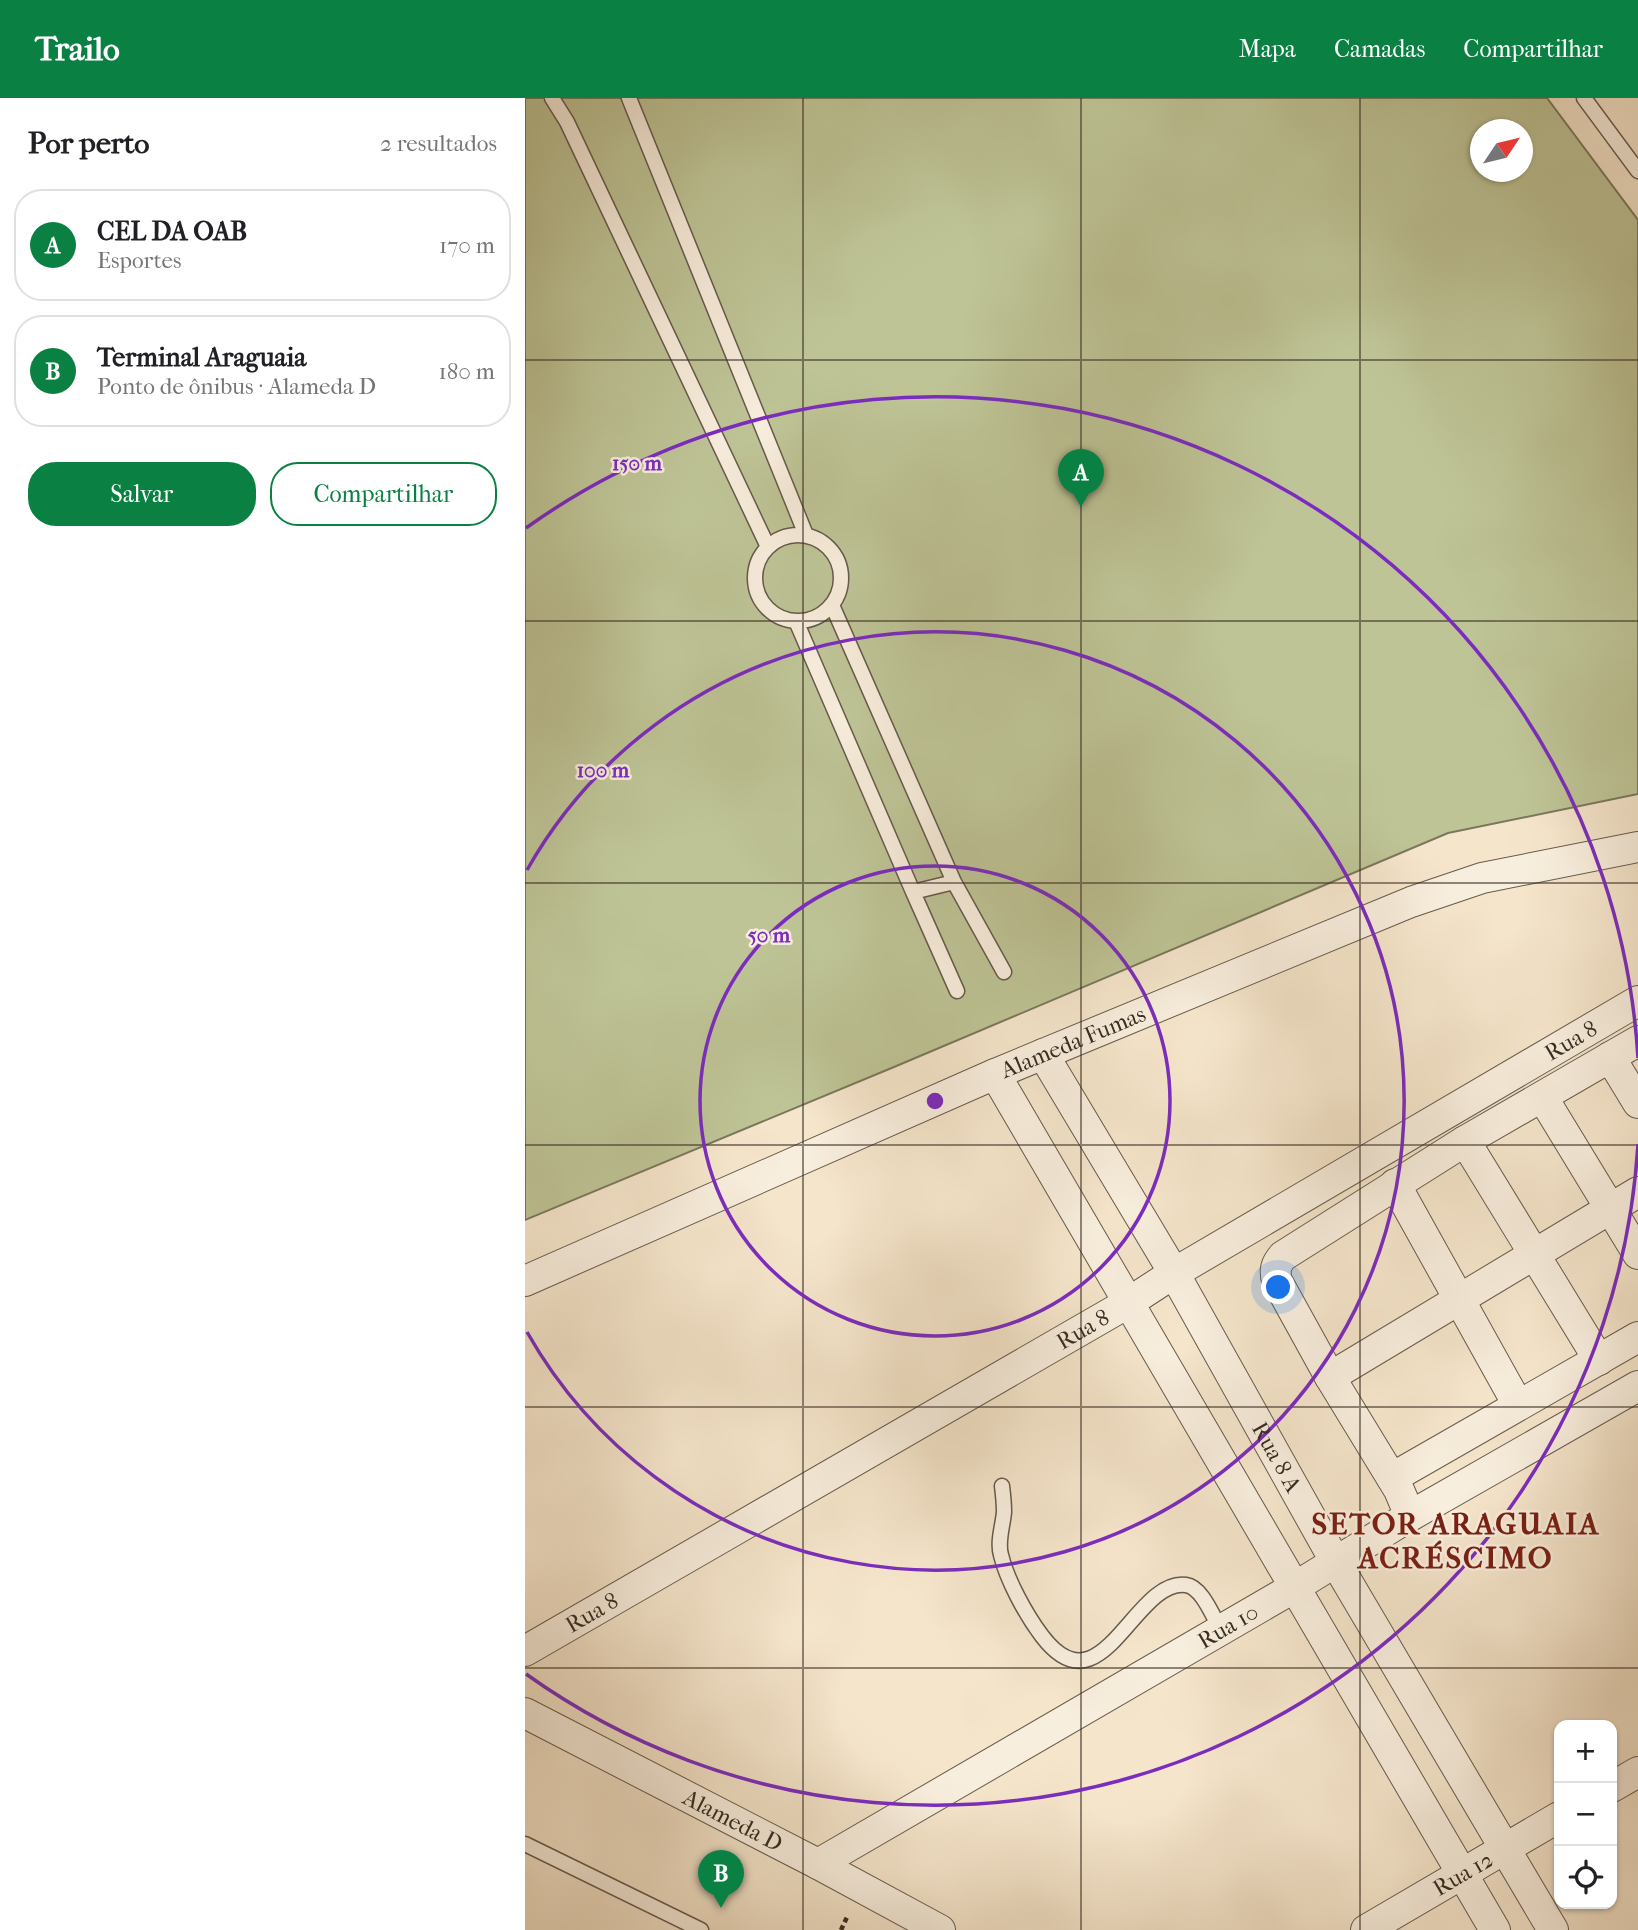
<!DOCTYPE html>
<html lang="pt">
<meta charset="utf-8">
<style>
body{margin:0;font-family:"IM FELL French Canon",serif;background:#f6f6f6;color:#202124}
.controls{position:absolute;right:21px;bottom:21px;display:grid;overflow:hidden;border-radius:14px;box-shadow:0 2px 5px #0004}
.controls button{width:63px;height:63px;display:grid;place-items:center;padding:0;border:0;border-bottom:2px solid #e0e0e0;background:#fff;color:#202124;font:35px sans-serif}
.compass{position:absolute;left:945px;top:21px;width:63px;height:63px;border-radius:50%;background:#fff;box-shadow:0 2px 5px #0004;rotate:55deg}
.you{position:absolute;left:754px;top:1190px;width:24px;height:24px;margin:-18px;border:5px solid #fff;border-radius:50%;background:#1a73e8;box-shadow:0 0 0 10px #1a73e833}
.badge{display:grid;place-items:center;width:46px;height:46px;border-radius:50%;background:#0b8043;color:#fff;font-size:23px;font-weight:700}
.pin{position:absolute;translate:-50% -58px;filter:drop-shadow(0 2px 4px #0008)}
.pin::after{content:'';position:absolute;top:37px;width:24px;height:21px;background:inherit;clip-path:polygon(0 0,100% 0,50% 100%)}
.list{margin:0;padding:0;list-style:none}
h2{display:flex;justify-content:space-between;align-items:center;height:91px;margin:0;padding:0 28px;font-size:30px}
h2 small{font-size:23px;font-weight:400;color:#757577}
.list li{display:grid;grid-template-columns:46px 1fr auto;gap:21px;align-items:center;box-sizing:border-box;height:112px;margin:0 14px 14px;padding:0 14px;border:2px solid #e0e0e0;border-radius:28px}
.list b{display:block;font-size:26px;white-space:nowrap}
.list p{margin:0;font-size:23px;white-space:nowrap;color:#757577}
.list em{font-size:23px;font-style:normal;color:#757577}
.actions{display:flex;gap:14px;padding:21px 28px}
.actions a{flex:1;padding:16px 0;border:2px solid #0b8043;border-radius:28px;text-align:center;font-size:24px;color:#0b8043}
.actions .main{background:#0b8043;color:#fff}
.icon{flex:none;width:38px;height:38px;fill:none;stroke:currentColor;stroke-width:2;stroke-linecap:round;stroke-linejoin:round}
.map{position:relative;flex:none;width:1113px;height:1832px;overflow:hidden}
header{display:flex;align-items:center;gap:42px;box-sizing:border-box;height:98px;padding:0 35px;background:#0b8043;color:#fff}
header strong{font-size:33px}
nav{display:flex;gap:38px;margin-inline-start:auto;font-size:24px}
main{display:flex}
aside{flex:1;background:#fff}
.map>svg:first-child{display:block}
.green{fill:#bec496;stroke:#7a785c;stroke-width:2;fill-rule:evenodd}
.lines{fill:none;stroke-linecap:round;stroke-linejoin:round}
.lane-casing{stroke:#665a4c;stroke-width:17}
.street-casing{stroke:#665a4c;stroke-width:32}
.path{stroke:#362c22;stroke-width:4.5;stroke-dasharray:5 3.5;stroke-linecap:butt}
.lane{stroke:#f8eedd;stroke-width:14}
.street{stroke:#f8eedd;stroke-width:30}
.grid{fill:none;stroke:#362c22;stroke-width:2;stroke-opacity:0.55}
.ring{fill:none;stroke:#7b2cbf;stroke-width:3.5}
.labels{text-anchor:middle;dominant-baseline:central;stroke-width:5;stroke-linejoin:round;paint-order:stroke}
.street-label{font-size:23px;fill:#362c22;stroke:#f8eedd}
.district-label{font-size:30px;font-weight:bold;letter-spacing:2px;fill:#7a1f14;stroke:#f8eedd}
.centre{fill:#7b2cbf;stroke:#f8eedd;stroke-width:3.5}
.ring-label{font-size:21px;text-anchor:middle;font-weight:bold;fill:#7b2cbf;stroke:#f8eedd;stroke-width:5;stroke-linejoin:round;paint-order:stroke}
</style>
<header>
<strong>Trailo</strong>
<nav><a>Mapa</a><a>Camadas</a><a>Compartilhar</a></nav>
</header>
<main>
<aside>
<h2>Por perto<small>2 resultados</small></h2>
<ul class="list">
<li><span class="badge">A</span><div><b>CEL DA OAB</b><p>Esportes</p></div><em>170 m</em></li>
<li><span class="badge">B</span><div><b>Terminal Araguaia</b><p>Ponto de ônibus · Alameda D</p></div><em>180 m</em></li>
</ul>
<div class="actions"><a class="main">Salvar</a><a>Compartilhar</a></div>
</aside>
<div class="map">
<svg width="1113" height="1832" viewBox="0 0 1113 1832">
<rect width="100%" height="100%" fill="#f5e5cb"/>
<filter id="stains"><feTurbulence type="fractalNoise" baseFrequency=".00286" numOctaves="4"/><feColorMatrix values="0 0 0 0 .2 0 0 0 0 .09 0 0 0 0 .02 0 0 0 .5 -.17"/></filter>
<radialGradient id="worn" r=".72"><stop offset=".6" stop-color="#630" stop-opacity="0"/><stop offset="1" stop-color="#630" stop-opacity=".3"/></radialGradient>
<path class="green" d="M 0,0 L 1022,0 L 1113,122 L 1113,696 L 923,735 L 369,969 L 0,1122 ZM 956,32 L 998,32 L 998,74 L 956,74 Z"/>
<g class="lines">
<g class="lane-casing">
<path id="lane" d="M 27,0 L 42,24 L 243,449
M 104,0 L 281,437
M 1059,0 L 1113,73
M230 480a43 43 0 1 1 86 0a43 43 0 1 1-86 0Z
M 307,507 L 429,784 L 479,874
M 271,523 L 388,794 L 429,784
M 388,794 L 432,893
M 477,1388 C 478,1396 479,1406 479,1414 C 478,1427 472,1444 476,1457 C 482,1482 501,1517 517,1538 C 577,1617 609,1480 661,1487 C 677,1489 688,1519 696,1532
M 0,1746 L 176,1832"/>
</g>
<g class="street-casing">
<g id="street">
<path id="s1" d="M 518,956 L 649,1175 L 810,1463 L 1028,1832"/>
<path d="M 1085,959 L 1113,1005"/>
<path d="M 470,976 L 970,1832"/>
<path d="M 1018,1000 L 1113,1156"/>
<path d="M 940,1043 L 1074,1262"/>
<path d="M 870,1086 L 993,1307"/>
<path id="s2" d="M 0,1183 L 470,976 L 886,804 L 957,780 L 1113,749"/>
<path d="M 805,1279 L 1113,1094"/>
<path d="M 867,1380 L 1113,1239"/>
<path d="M 885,1418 L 874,1392 L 805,1279 L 752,1183 C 749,1172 751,1166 758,1158 L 940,1043 L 1113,943"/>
<path id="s3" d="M 0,1553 L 603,1205 L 649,1175 L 1113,903"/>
<path id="s4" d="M 0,1615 L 293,1766 L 415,1832"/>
<path d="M 1087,1689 L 1113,1674"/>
<path id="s5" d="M 293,1766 L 770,1489 L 885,1418 L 1113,1288"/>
<path id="s6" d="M 841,1832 L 1034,1719"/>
</g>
</g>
<path class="path" d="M 316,1832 L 323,1817"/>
<use href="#lane" class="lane"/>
<use href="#street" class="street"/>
</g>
<path class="grid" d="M 278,0 L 278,1832M 556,0 L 556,1832M 835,0 L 835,1832M 0,262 L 1113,262M 0,523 L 1113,523M 0,785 L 1113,785M 0,1047 L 1113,1047M 0,1309 L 1113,1309M 0,1570 L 1113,1570"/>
<g class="ring">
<circle cx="410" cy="1003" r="235"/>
<path d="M2 772A469 469 0 1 1 2 1234"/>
<path d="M1113 1046A704 704 0 0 1 1 1576M1 430A704 704 0 0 1 1113 960"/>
</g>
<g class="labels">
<g class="street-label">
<text stroke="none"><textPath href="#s3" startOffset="1211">Rua 8</textPath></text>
<text stroke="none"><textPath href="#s2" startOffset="598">Alameda Fumas</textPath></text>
<text stroke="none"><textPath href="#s3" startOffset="644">Rua 8</textPath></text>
<text stroke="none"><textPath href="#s1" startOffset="466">Rua 8 A</textPath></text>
<text stroke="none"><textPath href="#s3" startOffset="77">Rua 8</textPath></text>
<text stroke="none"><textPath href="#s5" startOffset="474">Rua 10</textPath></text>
<text stroke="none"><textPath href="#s4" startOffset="234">Alameda D</textPath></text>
<text stroke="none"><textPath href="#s6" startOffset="112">Rua 12</textPath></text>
</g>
<g class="district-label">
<text x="931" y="1426">SETOR ARAGUAIA<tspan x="931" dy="34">ACRÉSCIMO</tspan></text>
</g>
</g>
<circle cx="410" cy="1003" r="10" class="centre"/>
<g class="ring-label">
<text x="112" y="372">150 m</text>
<text x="78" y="679">100 m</text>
<text x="244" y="844">50 m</text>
</g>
<rect width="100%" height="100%" filter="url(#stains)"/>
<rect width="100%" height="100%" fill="url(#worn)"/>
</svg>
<div class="controls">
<button>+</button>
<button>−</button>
<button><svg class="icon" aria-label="locate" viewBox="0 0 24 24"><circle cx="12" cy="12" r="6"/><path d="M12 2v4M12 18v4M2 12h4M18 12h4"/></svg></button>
</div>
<svg class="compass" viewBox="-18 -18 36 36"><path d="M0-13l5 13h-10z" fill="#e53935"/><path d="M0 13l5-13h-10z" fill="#757577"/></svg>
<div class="you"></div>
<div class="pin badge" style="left:556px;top:409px">A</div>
<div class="pin badge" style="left:196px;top:1810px">B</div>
</div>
</main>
